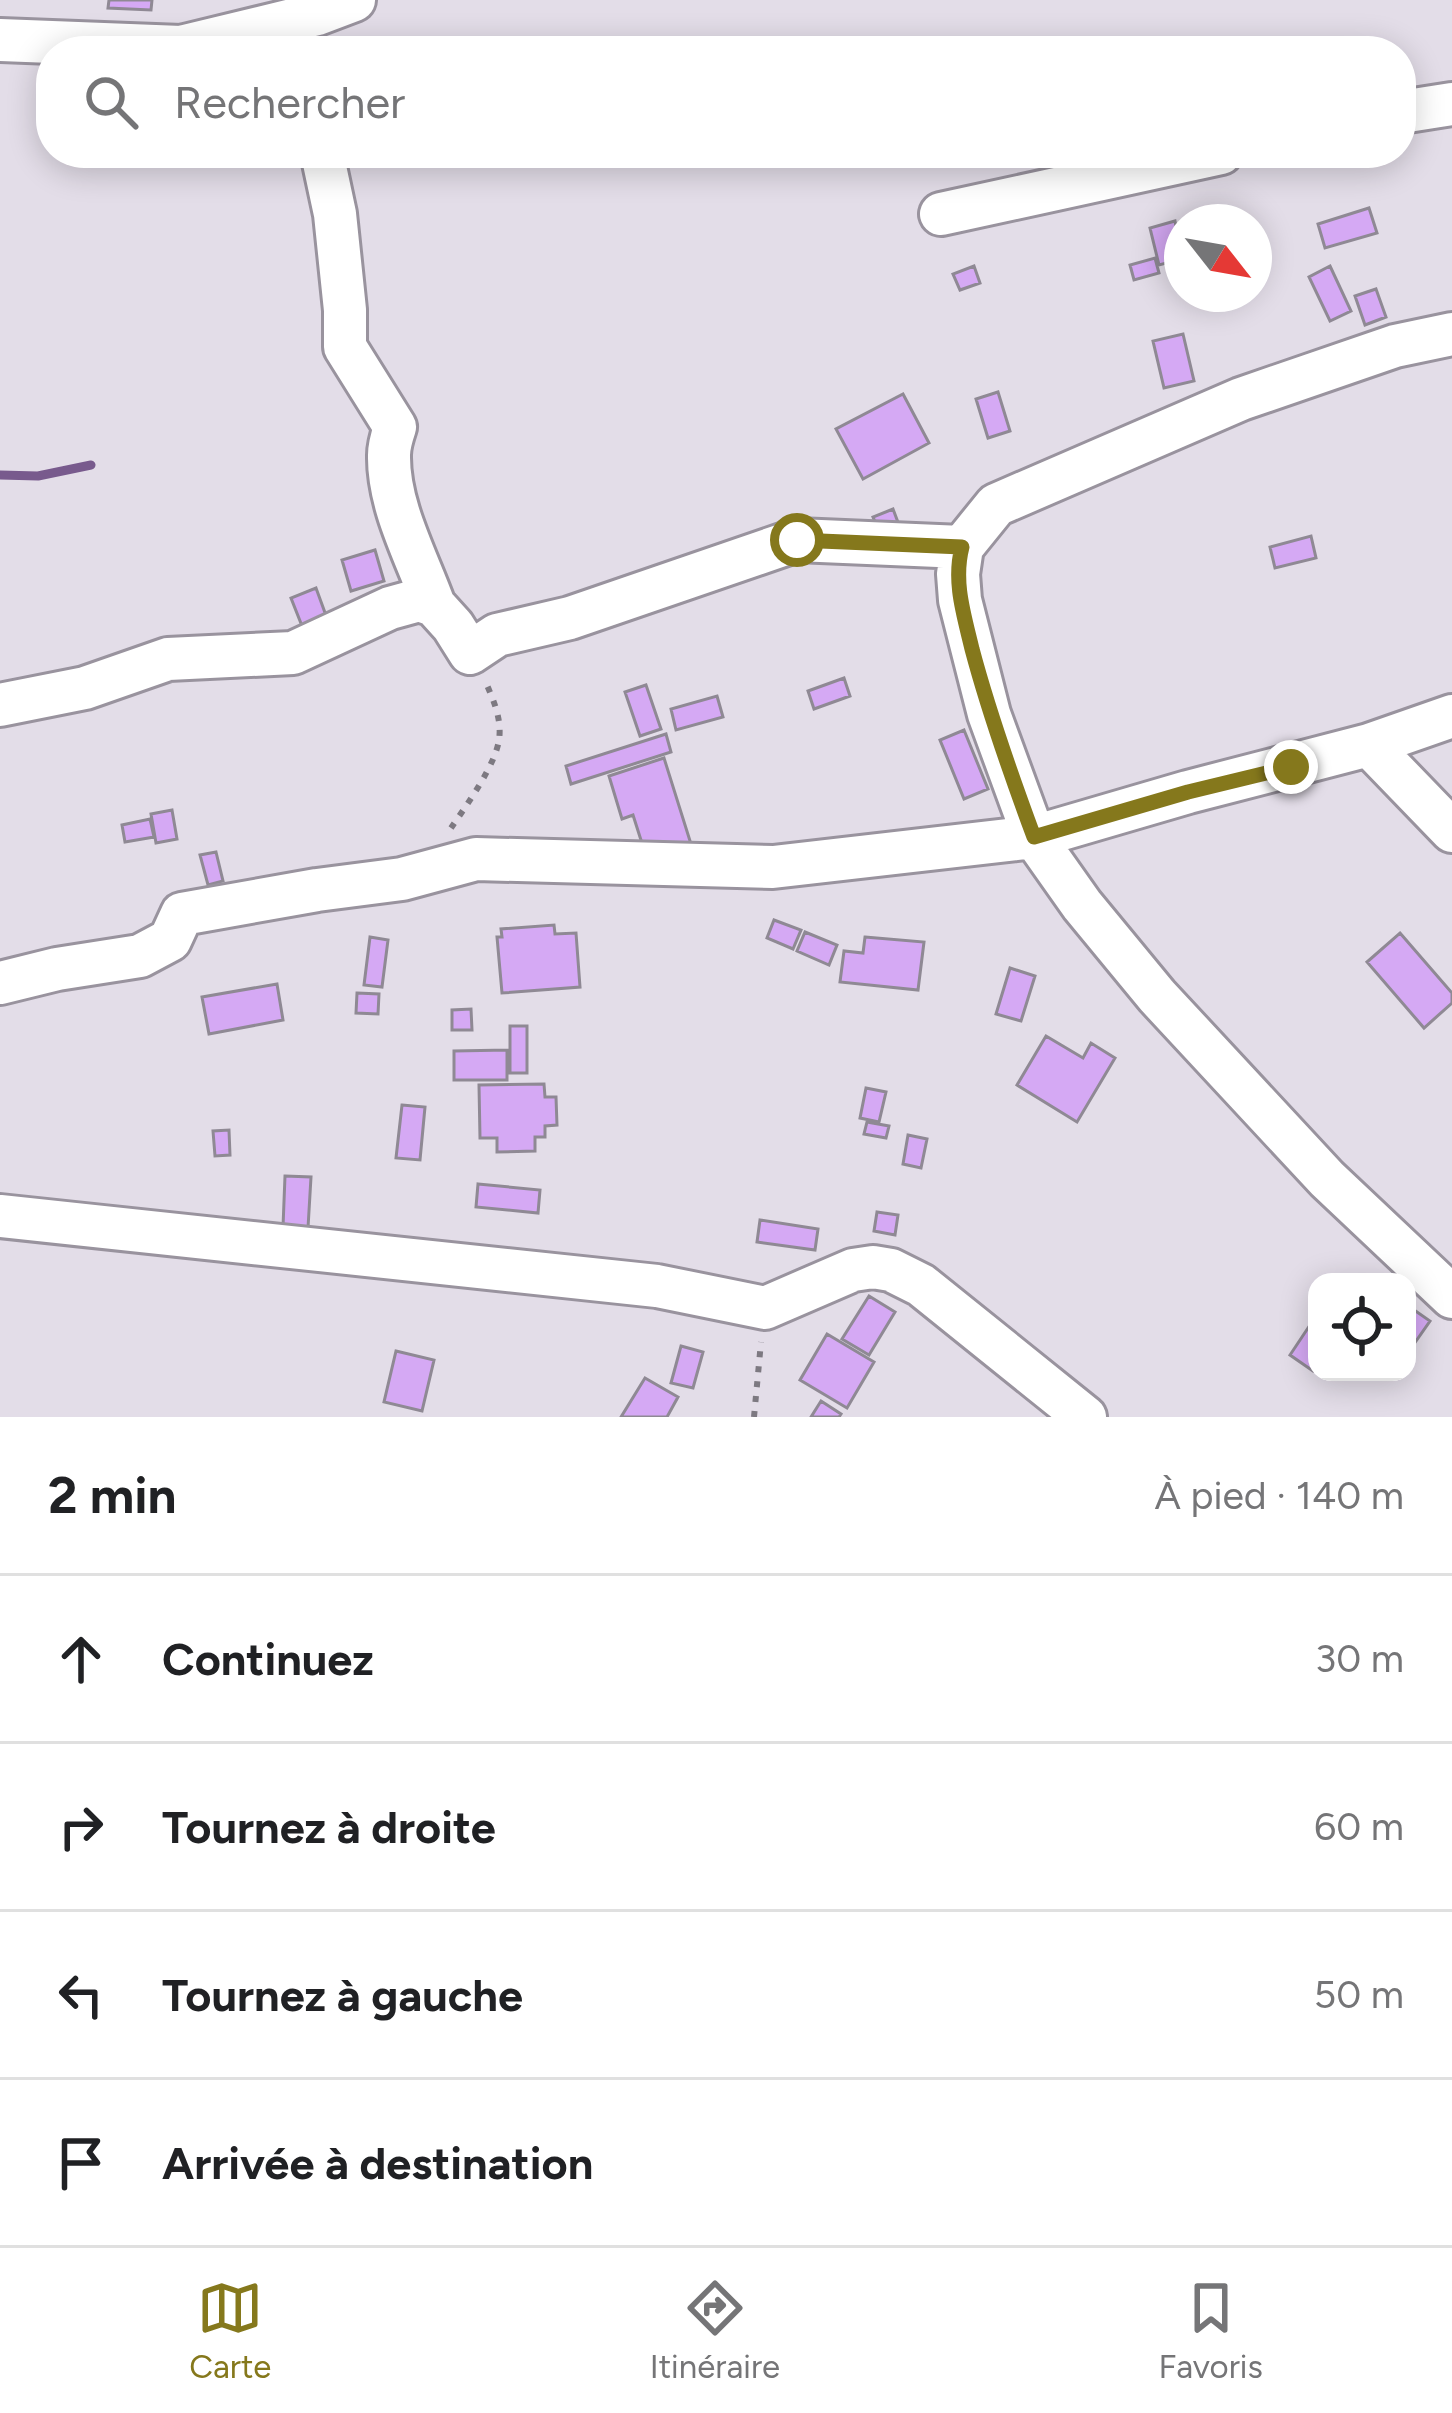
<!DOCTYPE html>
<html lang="fr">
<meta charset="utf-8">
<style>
body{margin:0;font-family:Figtree,sans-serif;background:#f2f2f2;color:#202124}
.controls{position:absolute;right:36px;bottom:36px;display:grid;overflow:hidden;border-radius:24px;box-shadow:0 6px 30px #0003}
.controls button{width:108px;height:108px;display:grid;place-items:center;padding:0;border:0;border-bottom:3px solid #e0e0e0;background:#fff;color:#202124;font:60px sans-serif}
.compass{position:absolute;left:1164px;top:204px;width:108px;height:108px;border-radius:50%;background:#fff;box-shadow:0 6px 30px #0003;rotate:121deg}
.stop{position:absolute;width:36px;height:36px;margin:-27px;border:9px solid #85781c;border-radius:50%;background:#fff}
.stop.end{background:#85781c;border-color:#fff;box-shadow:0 3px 12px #0008}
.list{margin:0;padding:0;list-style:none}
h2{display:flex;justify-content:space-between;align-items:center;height:156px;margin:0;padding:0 48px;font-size:51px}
h2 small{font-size:39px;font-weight:400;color:#757577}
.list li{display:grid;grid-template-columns:78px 1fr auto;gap:36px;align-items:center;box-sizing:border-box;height:168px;padding:0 48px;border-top:3px solid #e0e0e0}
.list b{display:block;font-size:45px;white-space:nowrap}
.list em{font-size:39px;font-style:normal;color:#757577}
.icon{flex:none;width:66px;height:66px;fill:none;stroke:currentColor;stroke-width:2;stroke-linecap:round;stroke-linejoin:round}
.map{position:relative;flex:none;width:1452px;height:1417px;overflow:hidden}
.search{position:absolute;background:#fff;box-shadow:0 6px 30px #0003;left:36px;right:36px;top:36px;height:132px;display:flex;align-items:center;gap:30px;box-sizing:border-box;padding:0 42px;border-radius:48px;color:#757577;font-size:45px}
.sheet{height:828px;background:#fff}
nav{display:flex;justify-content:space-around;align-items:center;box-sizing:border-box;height:168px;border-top:3px solid #e0e0e0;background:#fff;font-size:33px;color:#757577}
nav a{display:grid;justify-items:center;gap:6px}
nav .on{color:#85781c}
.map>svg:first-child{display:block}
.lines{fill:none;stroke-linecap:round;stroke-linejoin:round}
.stream{stroke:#785a8d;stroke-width:9}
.building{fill:#d5a9f4;stroke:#8f8994;stroke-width:3}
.minor-casing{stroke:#99939e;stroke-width:48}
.path{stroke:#7d7981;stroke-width:6;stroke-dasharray:6 9;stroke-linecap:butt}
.minor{stroke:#fff;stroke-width:42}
.route{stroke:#85781c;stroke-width:15}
</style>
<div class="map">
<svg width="1452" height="1417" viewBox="0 0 1452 1417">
<rect width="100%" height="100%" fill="#e3dde8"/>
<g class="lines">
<path class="stream" d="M 0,475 L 38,476 L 91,465"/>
</g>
<path class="building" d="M 109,0 L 152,0 L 151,10 L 108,8 Z
M 1052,153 L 1106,153 L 1107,157 L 1056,170 Z
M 1369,208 L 1377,233 L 1325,248 L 1318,224 Z
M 1175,221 L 1182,259 L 1159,265 L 1150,228 Z
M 1155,258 L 1159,273 L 1134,280 L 1130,265 Z
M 974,266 L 980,283 L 960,290 L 953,274 Z
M 1330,266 L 1351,311 L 1330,321 L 1309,277 Z
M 1376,289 L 1386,317 L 1365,325 L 1355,296 Z
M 1183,334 L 1194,381 L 1164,388 L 1153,341 Z
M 998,392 L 1010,431 L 988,438 L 976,399 Z
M 903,394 L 929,443 L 863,479 L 836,429 Z
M 893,509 L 899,525 L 880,533 L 873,517 Z
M 1311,536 L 1316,558 L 1275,568 L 1270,547 Z
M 375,550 L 384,581 L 351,591 L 342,560 Z
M 316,588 L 328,621 L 304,631 L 291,598 Z
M 844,678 L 850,696 L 814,709 L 808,691 Z
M 646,685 L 661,729 L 640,736 L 625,692 Z
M 717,696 L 723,717 L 676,730 L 671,709 Z
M 964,730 L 988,789 L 964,799 L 940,740 Z
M 666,734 L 671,752 L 571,784 L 566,766 Z
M 664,758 L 691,844 L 647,859 L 633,815 L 622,819 L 609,776 Z
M 172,810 L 177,839 L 156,843 L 151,814 Z
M 150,819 L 154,837 L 125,842 L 122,825 Z
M 216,852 L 223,881 L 208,885 L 200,855 Z
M 774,920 L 801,930 L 793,949 L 767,938 Z
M 554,925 L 555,934 L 576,933 L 580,987 L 502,993 L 497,937 L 502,937 L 501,929 Z
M 805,932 L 837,945 L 829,965 L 797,951 Z
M 1400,933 L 1452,993 L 1452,1003 L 1424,1028 L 1367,962 Z
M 370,937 L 388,940 L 382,987 L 364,985 Z
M 865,937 L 924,942 L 918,990 L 840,982 L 844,951 L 863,953 Z
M 1010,968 L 1035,976 L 1021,1021 L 996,1014 Z
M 277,984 L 283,1020 L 209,1034 L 202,997 Z
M 357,993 L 379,994 L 378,1014 L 356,1013 Z
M 471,1009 L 472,1030 L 452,1030 L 452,1010 Z
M 510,1026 L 527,1026 L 527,1073 L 510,1073 Z
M 1046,1036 L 1083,1058 L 1091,1043 L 1115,1058 L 1077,1122 L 1017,1085 Z
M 507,1050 L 507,1080 L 454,1080 L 454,1051 Z
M 544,1084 L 545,1097 L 556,1097 L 557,1125 L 545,1126 L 545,1137 L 535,1137 L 535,1151 L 497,1152 L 497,1138 L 480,1138 L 479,1085 Z
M 866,1088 L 886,1092 L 879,1122 L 860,1118 Z
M 402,1105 L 425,1107 L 420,1160 L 396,1158 Z
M 867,1122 L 889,1126 L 886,1138 L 864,1134 Z
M 229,1130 L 230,1155 L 215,1156 L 213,1131 Z
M 908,1135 L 927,1139 L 921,1168 L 903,1164 Z
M 285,1176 L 311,1177 L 308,1228 L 283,1227 Z
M 478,1184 L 540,1190 L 538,1213 L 476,1207 Z
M 877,1212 L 898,1215 L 895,1235 L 874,1231 Z
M 760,1220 L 818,1229 L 815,1250 L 757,1242 Z
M 869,1296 L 895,1312 L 869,1355 L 842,1339 Z
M 1407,1305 L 1430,1321 L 1414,1344 L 1407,1339 Z
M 1316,1316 L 1317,1366 L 1313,1371 L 1290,1355 Z
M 827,1334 L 874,1362 L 847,1408 L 800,1380 Z
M 681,1346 L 703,1352 L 693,1388 L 671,1383 Z
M 396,1351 L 434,1360 L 422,1411 L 384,1402 Z
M 645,1378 L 678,1397 L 667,1417 L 621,1417 Z
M 821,1401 L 841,1414 L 839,1417 L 811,1417 Z"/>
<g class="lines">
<g class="minor-casing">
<path id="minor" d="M 0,40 L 181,47 L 317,14 L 354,0
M 1401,112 L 1452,104
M 322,153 L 335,214 L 345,310 L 345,347 L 395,427 C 392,436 389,446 389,455 C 388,506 417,558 434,605
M 941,214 L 1221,153
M 1452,334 L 1395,346 L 1241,399 L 996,505 L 962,547 L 958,574 L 960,600 L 989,714 L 1034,837 L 1082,905 L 1157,996 L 1327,1179 L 1452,1297
M 0,705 L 85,688 L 168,659 L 293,653 L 390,608 L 419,600 L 434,605 L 453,626 L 470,653 L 497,635 L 570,618 L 797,540 L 962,547
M 1369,745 L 1452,831
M 0,983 L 57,969 L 140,956 L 170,940 L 182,914 L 317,890 L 402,879 L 476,859 L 773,867 L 1034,837 L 1188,792 L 1369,745 L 1452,716
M 0,1216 L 657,1286 L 765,1308 L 853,1270 L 873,1267 L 891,1270 L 921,1285 L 1085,1417"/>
</g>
<path class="path" d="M 451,828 C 466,806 495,766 499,740 C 502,720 494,701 486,683
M 754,1417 L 761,1342"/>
<use href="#minor" class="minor"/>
</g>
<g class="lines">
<path class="route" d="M 797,540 L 962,547 C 953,582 964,615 972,649 C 989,713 1011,775 1034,837 L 1188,792 L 1291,767"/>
</g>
</svg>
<div class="controls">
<button><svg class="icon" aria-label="locate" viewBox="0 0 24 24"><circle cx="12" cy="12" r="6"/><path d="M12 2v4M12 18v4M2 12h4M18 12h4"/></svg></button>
</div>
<svg class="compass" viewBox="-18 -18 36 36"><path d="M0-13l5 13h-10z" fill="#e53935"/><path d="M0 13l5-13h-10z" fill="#757577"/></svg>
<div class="stop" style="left:797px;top:540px"></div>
<div class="stop end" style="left:1291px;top:767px"></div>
<div class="search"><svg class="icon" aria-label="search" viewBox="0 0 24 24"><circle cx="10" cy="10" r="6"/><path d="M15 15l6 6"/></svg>Rechercher</div>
</div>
<section class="sheet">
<h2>2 min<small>À pied · 140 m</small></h2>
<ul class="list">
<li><svg class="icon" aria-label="ahead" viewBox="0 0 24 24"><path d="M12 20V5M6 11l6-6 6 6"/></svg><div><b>Continuez</b></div><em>30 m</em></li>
<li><svg class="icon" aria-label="right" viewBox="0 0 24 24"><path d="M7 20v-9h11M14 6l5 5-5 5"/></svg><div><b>Tournez à droite</b></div><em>60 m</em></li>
<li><svg class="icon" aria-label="left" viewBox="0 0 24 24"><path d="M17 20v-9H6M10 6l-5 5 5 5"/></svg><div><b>Tournez à gauche</b></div><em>50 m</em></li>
<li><svg class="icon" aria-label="arrive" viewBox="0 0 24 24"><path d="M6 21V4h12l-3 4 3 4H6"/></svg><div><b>Arrivée à destination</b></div></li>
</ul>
</section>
<nav>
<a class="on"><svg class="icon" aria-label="map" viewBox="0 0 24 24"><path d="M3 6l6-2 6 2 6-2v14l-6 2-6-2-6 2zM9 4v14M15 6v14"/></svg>Carte</a>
<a><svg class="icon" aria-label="directions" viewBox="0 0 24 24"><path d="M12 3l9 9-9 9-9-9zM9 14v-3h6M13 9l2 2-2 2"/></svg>Itinéraire</a>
<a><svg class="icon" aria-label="saved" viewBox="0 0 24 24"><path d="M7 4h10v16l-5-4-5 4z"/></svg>Favoris</a>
</nav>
